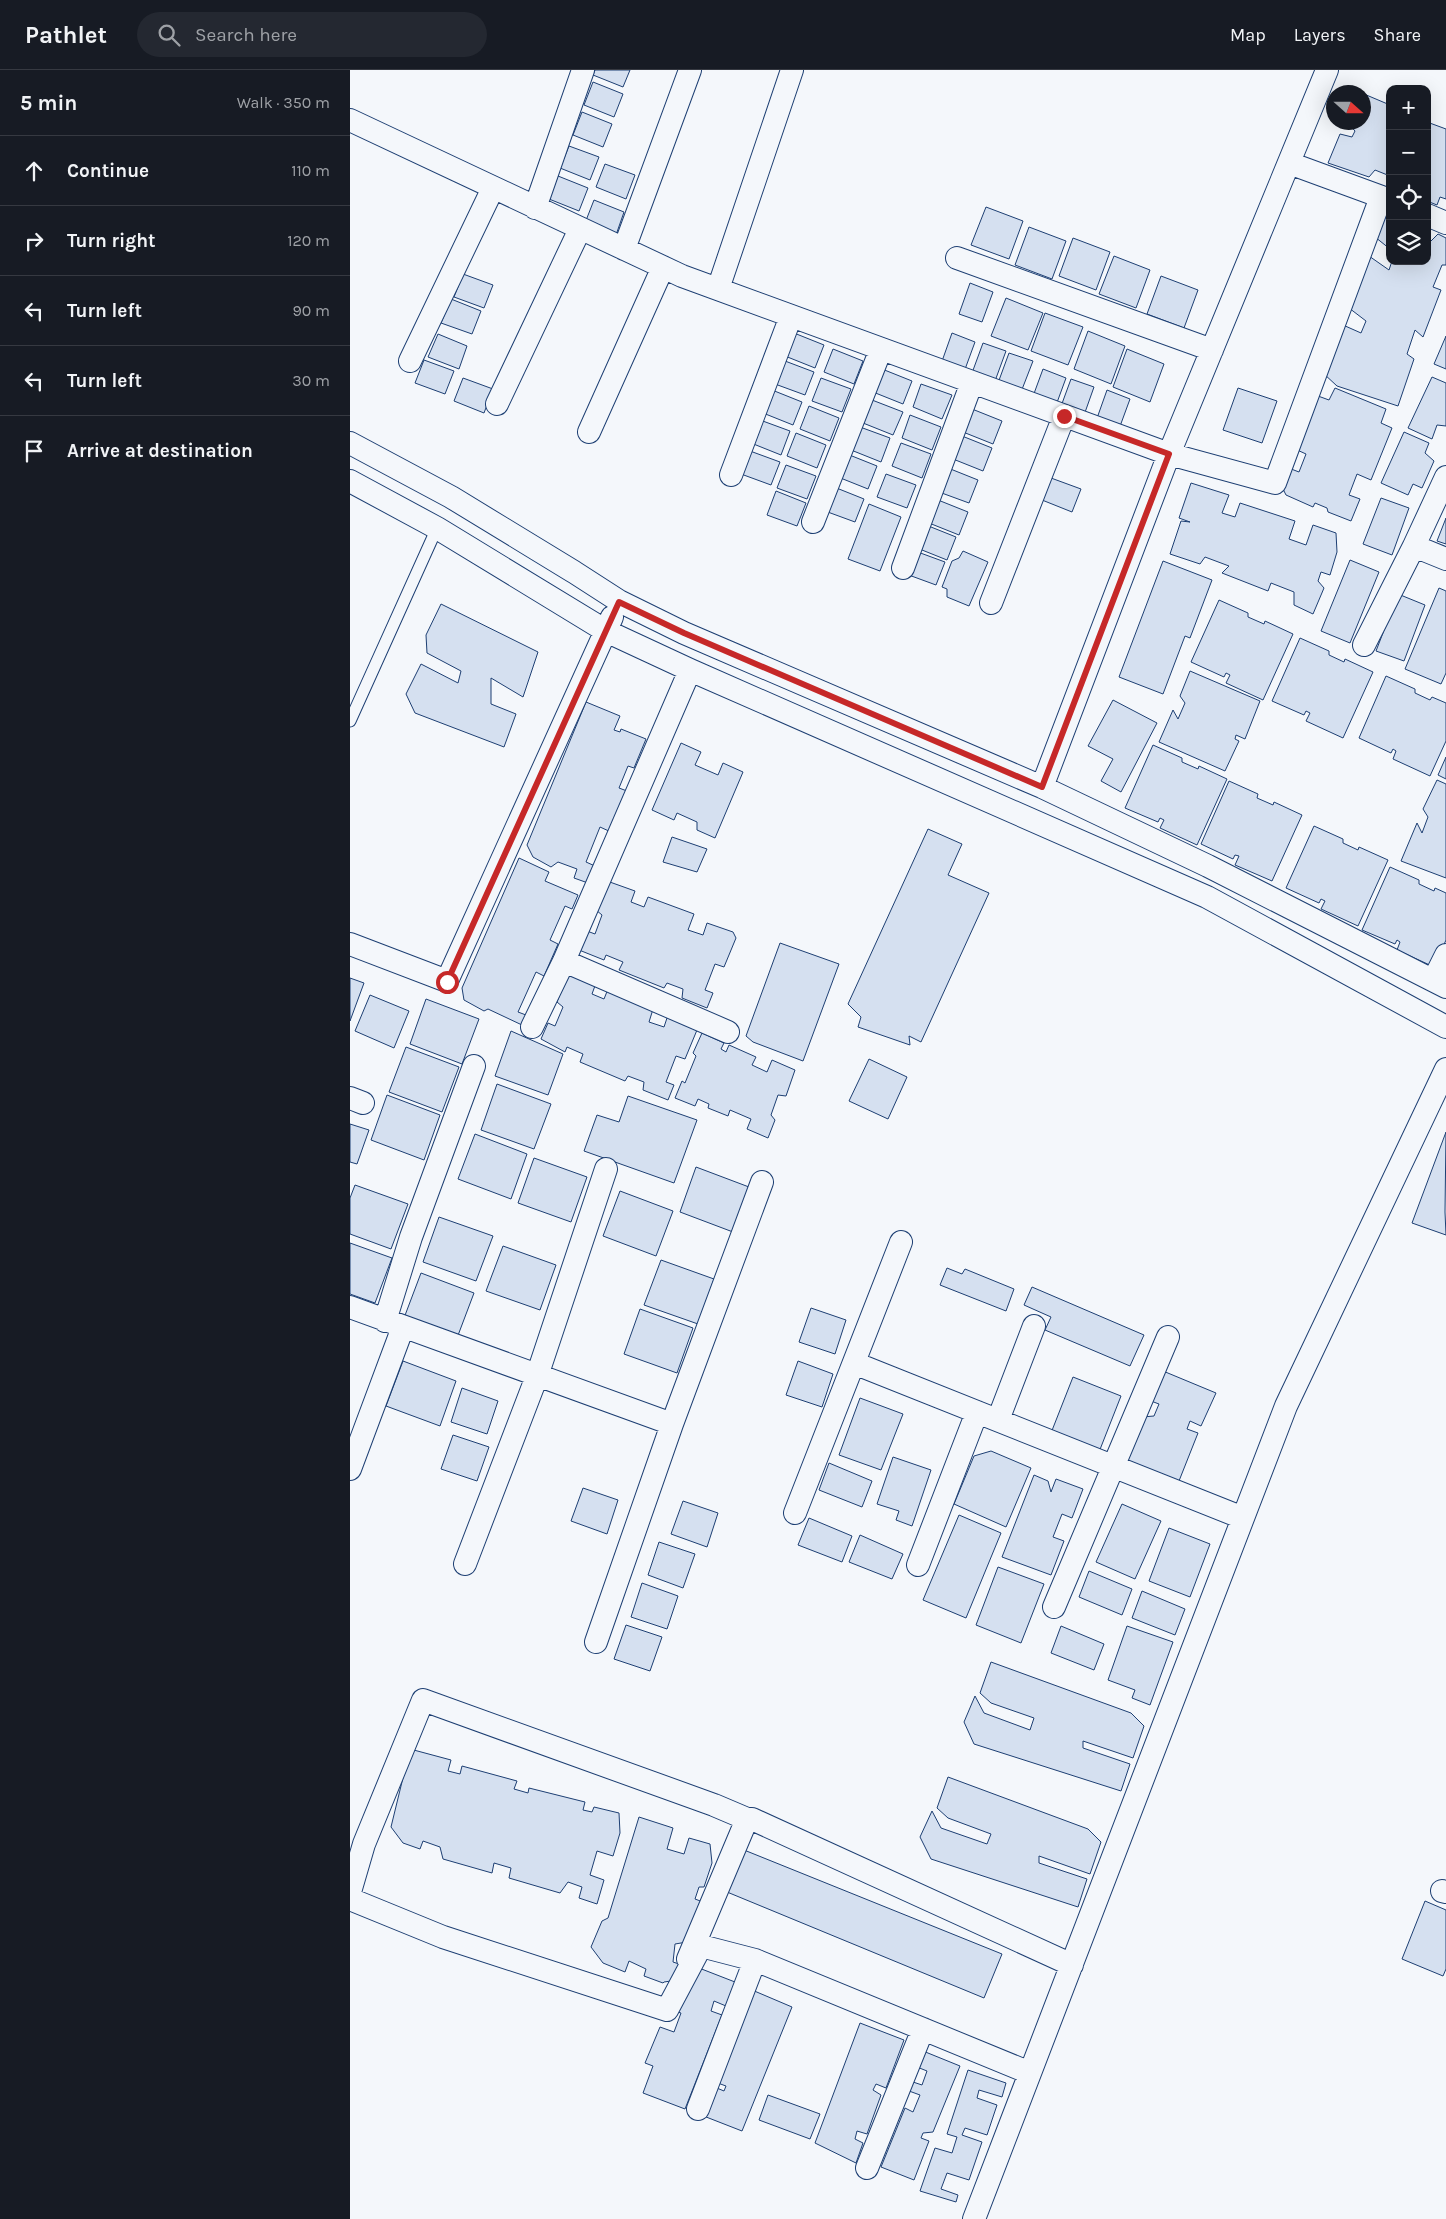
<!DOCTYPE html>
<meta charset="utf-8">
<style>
body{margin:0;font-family:Karla,sans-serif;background:#242831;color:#f1f3f6}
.controls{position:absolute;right:15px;top:15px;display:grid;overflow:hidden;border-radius:10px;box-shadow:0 5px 20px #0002}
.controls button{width:45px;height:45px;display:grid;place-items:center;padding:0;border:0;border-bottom:1px solid #363941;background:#171b24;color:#f1f3f6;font:25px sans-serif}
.compass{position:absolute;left:976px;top:15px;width:45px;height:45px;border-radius:50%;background:#171b24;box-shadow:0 5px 20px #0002;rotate:111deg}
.stop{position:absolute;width:15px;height:15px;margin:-11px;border:4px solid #c62828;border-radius:50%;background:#fff}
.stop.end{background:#c62828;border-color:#fff;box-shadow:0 1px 5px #0008}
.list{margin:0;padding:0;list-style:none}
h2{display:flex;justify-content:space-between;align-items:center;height:65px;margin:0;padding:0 20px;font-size:21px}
h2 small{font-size:16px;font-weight:400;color:#9ea1a6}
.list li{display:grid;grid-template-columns:32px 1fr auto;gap:15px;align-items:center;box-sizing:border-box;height:70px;padding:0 20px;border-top:1px solid #363941}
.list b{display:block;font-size:19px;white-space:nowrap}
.list em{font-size:16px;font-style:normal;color:#9ea1a6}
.icon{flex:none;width:28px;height:28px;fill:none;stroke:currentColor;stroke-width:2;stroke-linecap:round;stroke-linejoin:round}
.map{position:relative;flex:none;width:1096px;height:2149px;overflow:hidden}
header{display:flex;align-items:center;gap:30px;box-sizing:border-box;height:70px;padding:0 25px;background:#171b24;border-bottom:1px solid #363941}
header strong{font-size:24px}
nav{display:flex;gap:28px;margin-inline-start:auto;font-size:18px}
.search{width:350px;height:45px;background:#242831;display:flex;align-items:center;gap:12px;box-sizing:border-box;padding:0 18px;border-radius:28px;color:#9ea1a6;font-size:19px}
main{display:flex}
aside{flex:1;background:#171b24}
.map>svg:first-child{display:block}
.building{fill:#d5e0f0;stroke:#1d3f73}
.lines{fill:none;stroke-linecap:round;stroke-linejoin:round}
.service-casing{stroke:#1d3f73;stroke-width:13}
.minor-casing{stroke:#1d3f73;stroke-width:24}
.service{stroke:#f4f7fb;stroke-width:11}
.minor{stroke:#f4f7fb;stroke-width:22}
.route{stroke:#c62828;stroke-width:6}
</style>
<header>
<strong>Pathlet</strong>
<div class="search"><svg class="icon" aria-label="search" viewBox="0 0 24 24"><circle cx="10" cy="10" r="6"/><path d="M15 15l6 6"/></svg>Search here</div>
<nav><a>Map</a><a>Layers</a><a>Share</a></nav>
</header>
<main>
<aside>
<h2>5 min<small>Walk · 350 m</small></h2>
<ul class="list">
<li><svg class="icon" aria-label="ahead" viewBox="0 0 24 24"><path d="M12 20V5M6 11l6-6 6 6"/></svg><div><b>Continue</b></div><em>110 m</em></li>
<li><svg class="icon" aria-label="right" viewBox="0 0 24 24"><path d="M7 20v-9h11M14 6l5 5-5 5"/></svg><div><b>Turn right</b></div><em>120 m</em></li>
<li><svg class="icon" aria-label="left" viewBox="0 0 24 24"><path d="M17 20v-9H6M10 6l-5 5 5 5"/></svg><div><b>Turn left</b></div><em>90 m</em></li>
<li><svg class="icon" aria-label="left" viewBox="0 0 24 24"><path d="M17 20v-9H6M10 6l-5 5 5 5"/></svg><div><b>Turn left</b></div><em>30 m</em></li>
<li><svg class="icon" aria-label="arrive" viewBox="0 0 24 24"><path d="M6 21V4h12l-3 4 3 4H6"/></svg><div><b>Arrive at destination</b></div></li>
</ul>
</aside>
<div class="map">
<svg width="1096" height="2149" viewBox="0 0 1096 2149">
<rect width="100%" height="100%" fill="#f4f7fb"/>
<path class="building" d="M 245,0 L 280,0 L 273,17 L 243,5 Z
M 243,12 L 273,24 L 264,47 L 234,35 Z
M 1014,24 L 1040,35 L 1040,106 L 1025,100 L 1019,107 L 978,93 L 990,64 L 1002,67 L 1005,61 L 997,52 L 1014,52 Z
M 232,42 L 262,54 L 253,77 L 223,65 Z
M 1077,52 L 1096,59 L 1096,129 L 1090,127 L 1087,135 L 1077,131 Z
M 219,76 L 249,87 L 240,110 L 210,98 Z
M 255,94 L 285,105 L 276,129 L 246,117 Z
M 208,106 L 238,118 L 229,141 L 199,129 Z
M 244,130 L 274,142 L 266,165 L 235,153 Z
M 636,137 L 673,151 L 659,189 L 621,175 Z
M 1033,142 L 1040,144 L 1040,179 L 1025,167 Z
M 679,157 L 716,171 L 702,209 L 665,195 Z
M 1088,164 L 1096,168 L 1096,195 L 1092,195 L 1083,217 L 1091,220 L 1073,267 L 1065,260 L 1057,284 L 1064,289 L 1048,336 L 987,316 L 973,303 L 993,255 L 1011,263 L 1016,251 L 999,238 L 1019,186 L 1039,200 L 1042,191 L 1077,191 L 1077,169 L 1081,171 Z
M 723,168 L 760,182 L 746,220 L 709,206 Z
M 764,186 L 800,200 L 786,238 L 749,224 Z
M 113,204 L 143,215 L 134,238 L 104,227 Z
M 811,206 L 848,220 L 834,258 L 797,244 Z
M 620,213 L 643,222 L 632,252 L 609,244 Z
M 656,228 L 693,243 L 678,280 L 641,266 Z
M 101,229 L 131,241 L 122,264 L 91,253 Z
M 695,243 L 733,257 L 718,295 L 681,281 Z
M 738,261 L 775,276 L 761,314 L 724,299 Z
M 444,263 L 474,275 L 465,298 L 435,286 Z
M 602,263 L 625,272 L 614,302 L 591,294 Z
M 88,264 L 117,276 L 109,299 L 78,287 Z
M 1096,266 L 1096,299 L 1084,294 Z
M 633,273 L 656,281 L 645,311 L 622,303 Z
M 483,279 L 513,291 L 504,314 L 474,302 Z
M 777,279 L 814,294 L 800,332 L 763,317 Z
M 659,283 L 683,291 L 671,322 L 648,313 Z
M 74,290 L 104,301 L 95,324 L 65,313 Z
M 435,291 L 464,302 L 455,325 L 425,314 Z
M 532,299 L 562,311 L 553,334 L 523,322 Z
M 693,299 L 716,308 L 705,338 L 682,329 Z
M 1082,307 L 1096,313 L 1096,356 L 1087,355 L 1082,369 L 1058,358 Z
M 113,308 L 143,319 L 134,343 L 104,331 Z
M 471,308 L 501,319 L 492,342 L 462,331 Z
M 721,309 L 744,317 L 733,348 L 710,339 Z
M 571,314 L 602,325 L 592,349 L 563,337 Z
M 888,318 L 927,331 L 912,373 L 873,360 Z
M 985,318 L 1036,339 L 1031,353 L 1042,358 L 1021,410 L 1007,404 L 999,425 L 1010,429 L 1001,451 L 978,442 L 977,438 L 965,433 L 963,437 L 936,425 L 930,413 L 936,397 L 949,402 L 956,384 L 945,379 L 968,326 L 979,330 Z
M 422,320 L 452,332 L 443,355 L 413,343 Z
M 757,320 L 780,329 L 769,359 L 746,351 Z
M 522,330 L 553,342 L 543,365 L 513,353 Z
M 459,336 L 489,348 L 480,371 L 450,359 Z
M 622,339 L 652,351 L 643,374 L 613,362 Z
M 560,345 L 591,357 L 582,380 L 552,368 Z
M 410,350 L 440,361 L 431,385 L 401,373 Z
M 510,357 L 540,368 L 531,392 L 501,380 Z
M 1054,362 L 1079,373 L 1075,383 L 1084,391 L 1072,418 L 1063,414 L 1058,425 L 1031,413 Z
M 446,363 L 476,375 L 467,398 L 437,386 Z
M 612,366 L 642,378 L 633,401 L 603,389 Z
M 551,373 L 581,384 L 572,408 L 542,396 Z
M 400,381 L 430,392 L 421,415 L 391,404 Z
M 497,384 L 527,396 L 518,419 L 488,407 Z
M 436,395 L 466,406 L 457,429 L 427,418 Z
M 598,398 L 628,410 L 619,433 L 589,422 Z
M 536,404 L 566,415 L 557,438 L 527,427 Z
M 701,408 L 731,419 L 722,442 L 692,430 Z
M 841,413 L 879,425 L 872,443 L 885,447 L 890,433 L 945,451 L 939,469 L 956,475 L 963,455 L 986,463 L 987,482 L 980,505 L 971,502 L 968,511 L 974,518 L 963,544 L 944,535 L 944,522 L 921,513 L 918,521 L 872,503 L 879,496 L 855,487 L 850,494 L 820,484 L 831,451 L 840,452 L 829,448 Z
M 484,417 L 514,429 L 505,452 L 475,441 Z
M 426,421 L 456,433 L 447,456 L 417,445 Z
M 1031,428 L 1059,438 L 1042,485 L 1013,474 Z
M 588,430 L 618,442 L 609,465 L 579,453 Z
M 519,434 L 551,447 L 530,501 L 498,489 Z
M 1096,448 L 1096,474 L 1087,471 Z
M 576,455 L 606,467 L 597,490 L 567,478 Z
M 565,481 L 595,492 L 586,515 L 556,504 Z
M 613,481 L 638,492 L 619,536 L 597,527 L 597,519 L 592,517 L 602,491 L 609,488 Z
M 1000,490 L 1029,502 L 1000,573 L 971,561 Z
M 813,491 L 862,510 L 840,568 L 835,566 L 813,624 L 769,607 Z
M 1089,518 L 1096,521 L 1096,603 L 1091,614 L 1055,599 Z
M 1048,524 L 1075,535 L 1054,591 L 1026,581 Z
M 869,530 L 898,543 L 898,547 L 914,554 L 915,551 L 943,564 L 913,630 L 876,613 L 880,605 L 876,603 L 874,607 L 841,592 Z
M 91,534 L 188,582 L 173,627 L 141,608 L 141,634 L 166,644 L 154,677 L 65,643 L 56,624 L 71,594 L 108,613 L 111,601 L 77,583 L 76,565 Z
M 950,568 L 979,581 L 979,585 L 994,592 L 995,589 L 1023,602 L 993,668 L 956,651 L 960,643 L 956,641 L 954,645 L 922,631 Z
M 840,601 L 910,631 L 895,669 L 886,665 L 885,669 L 889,671 L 875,701 L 809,672 L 823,640 L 828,649 L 835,633 L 830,626 Z
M 1036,606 L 1065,619 L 1065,623 L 1080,630 L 1082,627 L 1096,633 L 1096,671 L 1080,706 L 1043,689 L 1046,681 L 1043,679 L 1041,683 L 1009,668 Z
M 763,630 L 807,653 L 771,722 L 751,711 L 763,689 L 738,676 Z
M 236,632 L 270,646 L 264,660 L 270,662 L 271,659 L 296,669 L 284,698 L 278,696 L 269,718 L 277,721 L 261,762 L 250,757 L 236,792 L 245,796 L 238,813 L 224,808 L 227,799 L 208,792 L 201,797 L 183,787 L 177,775 Z
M 331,673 L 351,682 L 345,695 L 368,705 L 373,693 L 393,702 L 365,768 L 347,760 L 347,752 L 327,743 L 324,750 L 302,740 Z
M 803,675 L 832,688 L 832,692 L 848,699 L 849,696 L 877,709 L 847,775 L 810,758 L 814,750 L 810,748 L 808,752 L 775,738 Z
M 1096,687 L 1096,709 L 1088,705 Z
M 1087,710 L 1096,714 L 1096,808 L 1051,791 L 1067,753 L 1072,763 L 1078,747 L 1073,739 Z
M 879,711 L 908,724 L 907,728 L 923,735 L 924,732 L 952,745 L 922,811 L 885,795 L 889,786 L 885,785 L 883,789 L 851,774 Z
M 964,756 L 993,769 L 993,773 L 1008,780 L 1009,777 L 1038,790 L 1008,856 L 971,839 L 975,831 L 971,829 L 969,833 L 936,818 Z
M 578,759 L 612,774 L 598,805 L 639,823 L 571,972 L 559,966 L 560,975 L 508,957 L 511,947 L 498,934 Z
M 322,767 L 357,779 L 347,802 L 313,792 Z
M 169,788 L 199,802 L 195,811 L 228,825 L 222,839 L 215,836 L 200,870 L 208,874 L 194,906 L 186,902 L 168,942 L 176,945 L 172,955 L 138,939 L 134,941 L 114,930 L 112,918 Z
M 1040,797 L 1069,810 L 1069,814 L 1084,821 L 1085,818 L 1096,823 L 1096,870 L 1084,897 L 1047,880 L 1050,872 L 1047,870 L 1045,874 L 1012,860 Z
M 257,811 L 285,821 L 281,832 L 294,837 L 298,827 L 344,844 L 338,860 L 353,865 L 357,853 L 383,862 L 386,868 L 374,897 L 365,894 L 355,920 L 363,923 L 357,938 L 332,928 L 333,919 L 317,913 L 314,918 L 269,900 L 273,892 L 256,885 L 254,890 L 229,880 L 237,861 L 245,864 L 252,845 L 246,840 Z
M 430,873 L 489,894 L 453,991 L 403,972 L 396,966 Z
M 218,903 L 246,913 L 242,924 L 254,929 L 258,919 L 304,936 L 299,952 L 314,957 L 318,945 L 347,960 L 335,989 L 326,986 L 316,1012 L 324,1015 L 318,1030 L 293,1020 L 294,1012 L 278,1006 L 275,1011 L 230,992 L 233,984 L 217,977 L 215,982 L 191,969 L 198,953 L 205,956 L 213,937 L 207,932 Z
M 0,908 L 14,913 L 0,951 Z
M 20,925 L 59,941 L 44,978 L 5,961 Z
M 76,929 L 129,949 L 112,994 L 60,974 Z
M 161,961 L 213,984 L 198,1025 L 145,1006 Z
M 352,963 L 374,973 L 371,979 L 376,982 L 379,975 L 406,987 L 402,995 L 417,1002 L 422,990 L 445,1000 L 436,1026 L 428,1025 L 421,1045 L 425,1050 L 418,1068 L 397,1059 L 401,1049 L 380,1040 L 378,1046 L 358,1038 L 359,1034 L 348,1029 L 345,1036 L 325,1028 L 332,1011 L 335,1013 L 346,986 L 343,983 Z
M 56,977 L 109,997 L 92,1042 L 39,1022 Z
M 519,989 L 557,1007 L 538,1049 L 499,1031 Z
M 147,1014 L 201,1034 L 184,1079 L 131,1060 Z
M 37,1025 L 90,1045 L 74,1090 L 21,1070 Z
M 278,1026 L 347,1050 L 324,1113 L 234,1081 L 247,1045 L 269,1052 Z
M 0,1054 L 19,1060 L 7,1094 L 0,1092 Z
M 1096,1062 L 1095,1142 L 1096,1165 L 1062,1153 Z
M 125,1064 L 177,1084 L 161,1129 L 108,1109 Z
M 184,1088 L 237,1107 L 221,1152 L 168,1133 Z
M 346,1097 L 399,1117 L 383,1162 L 330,1142 Z
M 5,1115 L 58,1134 L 41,1179 L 0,1164 L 0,1128 Z
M 270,1121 L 323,1141 L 306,1186 L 253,1166 Z
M 89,1147 L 143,1166 L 126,1211 L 73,1192 Z
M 0,1173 L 42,1188 L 25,1233 L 0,1224 Z
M 153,1176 L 206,1195 L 190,1240 L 136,1221 Z
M 311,1190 L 364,1209 L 348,1254 L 294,1235 Z
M 597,1198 L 612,1204 L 615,1199 L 664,1219 L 656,1241 L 590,1215 Z
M 71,1203 L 124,1223 L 107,1268 L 54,1248 Z
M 682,1217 L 794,1265 L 780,1296 L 695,1260 L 701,1247 L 674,1235 Z
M 461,1238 L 496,1250 L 485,1284 L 449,1272 Z
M 290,1239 L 343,1258 L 327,1303 L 274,1284 Z
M 53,1291 L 106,1311 L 90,1356 L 36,1336 Z
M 448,1291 L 483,1304 L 472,1337 L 436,1325 Z
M 813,1301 L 866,1323 L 851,1356 L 840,1351 L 837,1359 L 848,1363 L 827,1416 L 773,1393 L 792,1347 L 804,1346 L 809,1334 L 801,1331 Z
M 723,1307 L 771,1326 L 749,1382 L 701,1363 Z
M 112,1318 L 148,1331 L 137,1364 L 101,1352 Z
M 510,1328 L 553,1344 L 531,1400 L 489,1385 Z
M 103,1365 L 139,1377 L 127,1411 L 91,1399 Z
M 641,1381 L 681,1398 L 656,1457 L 604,1434 L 624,1386 Z
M 543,1387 L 581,1400 L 562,1456 L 546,1450 L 549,1441 L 527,1434 Z
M 479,1393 L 522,1411 L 512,1437 L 469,1420 Z
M 684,1405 L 698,1411 L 701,1422 L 706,1409 L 733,1419 L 722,1448 L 712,1444 L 703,1467 L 714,1471 L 701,1505 L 652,1487 Z
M 233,1418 L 268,1430 L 257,1464 L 221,1451 Z
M 333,1431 L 368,1443 L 357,1477 L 321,1464 Z
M 772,1434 L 811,1451 L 785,1509 L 746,1492 Z
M 609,1445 L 651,1463 L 616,1548 L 573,1530 Z
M 459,1448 L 502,1466 L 492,1492 L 448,1475 Z
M 819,1458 L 860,1474 L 840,1527 L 799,1511 Z
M 510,1465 L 553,1484 L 542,1509 L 499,1492 Z
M 309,1472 L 345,1484 L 333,1518 L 298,1505 Z
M 648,1497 L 694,1514 L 671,1573 L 626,1555 Z
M 739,1501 L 782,1519 L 772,1545 L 729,1527 Z
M 292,1513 L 328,1526 L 317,1559 L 281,1547 Z
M 792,1521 L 835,1539 L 825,1565 L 782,1548 Z
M 276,1555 L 312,1567 L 300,1601 L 264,1589 Z
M 711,1556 L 754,1574 L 744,1600 L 701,1583 Z
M 777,1556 L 823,1572 L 800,1635 L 782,1628 L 785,1620 L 758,1610 Z
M 641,1592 L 781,1643 L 794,1656 L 783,1688 L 733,1671 L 733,1678 L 780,1694 L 771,1721 L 624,1674 L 614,1652 L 625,1626 L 634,1643 L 680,1660 L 684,1648 L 641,1633 L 630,1623 Z
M 60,1679 L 101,1690 L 98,1701 L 110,1704 L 112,1696 L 167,1711 L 164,1719 L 178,1723 L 179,1718 L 235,1732 L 233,1740 L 242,1742 L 244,1737 L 269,1743 L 270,1763 L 263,1786 L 247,1781 L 240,1805 L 254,1810 L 247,1834 L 229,1828 L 232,1817 L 218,1812 L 210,1823 L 159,1808 L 161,1798 L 144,1793 L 142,1803 L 93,1789 L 90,1777 L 73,1771 L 70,1779 L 53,1773 L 41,1757 Z
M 598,1707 L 738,1759 L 751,1772 L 740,1804 L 689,1786 L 689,1793 L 737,1809 L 728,1837 L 581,1789 L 570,1767 L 582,1741 L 591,1758 L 637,1774 L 641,1764 L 598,1748 L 587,1738 Z
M 289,1747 L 323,1758 L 317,1779 L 334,1784 L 339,1768 L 360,1774 L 362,1793 L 354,1817 L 349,1817 L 345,1829 L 353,1832 L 337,1872 L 325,1874 L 323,1892 L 329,1894 L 321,1911 L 314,1912 L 313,1913 L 294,1906 L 296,1899 L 279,1891 L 275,1902 L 253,1893 L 241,1877 L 252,1851 L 258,1848 Z
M 394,1780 L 652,1884 L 634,1928 L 377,1822 Z
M 1075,1831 L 1096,1840 L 1096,1899 L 1093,1906 L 1052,1889 Z
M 349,1898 L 385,1912 L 376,1936 L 364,1931 L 361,1941 L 372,1945 L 335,2039 L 293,2023 L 303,1996 L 295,1993 L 310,1957 L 324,1962 L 331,1943 L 324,1941 Z
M 402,1920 L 442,1937 L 392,2061 L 351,2045 L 362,2016 L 374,2021 L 376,2016 L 365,2012 Z
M 510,1953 L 554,1970 L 536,2018 L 526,2014 L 523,2020 L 531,2025 L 517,2064 L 507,2061 L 505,2069 L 513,2073 L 506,2093 L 465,2073 Z
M 573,1981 L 610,1996 L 583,2062 L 573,2063 L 571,2068 L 579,2071 L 564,2110 L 531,2097 L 555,2038 L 563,2042 L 570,2025 L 559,2021 L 563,2012 L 572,2015 L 577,2001 L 567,1997 Z
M 618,2000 L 656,2013 L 652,2027 L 629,2020 L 627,2028 L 647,2035 L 637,2065 L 615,2058 L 612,2065 L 632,2072 L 619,2110 L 597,2103 L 591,2119 L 608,2125 L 606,2132 L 570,2121 L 585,2078 L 602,2083 L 607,2067 L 597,2064 Z
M 418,2025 L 470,2044 L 460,2069 L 409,2050 Z"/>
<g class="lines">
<g class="service-casing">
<path id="service" d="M 0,651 L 87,458"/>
</g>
<g class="minor-casing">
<path id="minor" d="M 977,0 L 819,384 L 925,413 L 1031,127
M 0,50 L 332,206 L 819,384 L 692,717
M 939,93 L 1040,130
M 185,138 L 233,0
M 1077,145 L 1096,153
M 274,179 L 340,0
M 607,188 L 862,280
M 368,219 L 442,0
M 60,291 L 143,118
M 147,334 L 230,159
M 239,362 L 313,197
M 0,373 L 101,427 L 224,502 L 269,531 L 334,563 L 692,717 L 858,796 L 1096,917
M 381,405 L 441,246
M 1096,407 L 1064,476 L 1096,489
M 0,411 L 87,458 L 256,561 L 340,600 L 857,827 L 1096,957
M 463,452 L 531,279
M 553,498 L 622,312
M 641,533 L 714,346
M 1014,575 L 1064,476
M 0,874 L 97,911 L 262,547
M 214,891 L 378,962
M 1084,909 L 1096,885
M 182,957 L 214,891 L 340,600
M 0,1028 L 13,1033
M 0,1237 L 322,1354
M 35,1251 L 61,1167 L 124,996
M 504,1293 L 893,1448
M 648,1350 L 684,1256
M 0,1399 L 53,1257
M 445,1443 L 551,1172
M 115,1494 L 187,1306 L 256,1099
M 568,1495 L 627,1342
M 704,1537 L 818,1267
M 246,1572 L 322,1354 L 412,1112
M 1092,1821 L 1096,1822
M 0,1822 L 14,1774 L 73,1630 L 364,1735 L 397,1749 L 402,1749 L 722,1895
M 0,1829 L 93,1867 L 317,1940 L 351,1876 L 405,1890 L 680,2003
M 338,1889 L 397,1749
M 348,2039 L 405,1890
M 517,2098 L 573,1959
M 624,2149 L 936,1336 L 1096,999"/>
</g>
<use href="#service" class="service"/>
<use href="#minor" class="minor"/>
</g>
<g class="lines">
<path class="route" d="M 97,912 L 269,532 L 334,563 L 692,717 L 819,384 L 714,346"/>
</g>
</svg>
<div class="controls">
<button>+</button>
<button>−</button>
<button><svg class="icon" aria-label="locate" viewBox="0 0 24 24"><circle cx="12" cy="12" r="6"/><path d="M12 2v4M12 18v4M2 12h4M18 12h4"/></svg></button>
<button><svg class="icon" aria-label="layers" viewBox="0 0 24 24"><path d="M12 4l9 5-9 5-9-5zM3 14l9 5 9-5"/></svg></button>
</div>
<svg class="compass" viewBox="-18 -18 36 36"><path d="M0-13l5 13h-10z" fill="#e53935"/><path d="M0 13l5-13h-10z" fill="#9ea1a6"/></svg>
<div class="stop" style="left:97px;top:912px"></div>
<div class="stop end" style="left:714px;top:346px"></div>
</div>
</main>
